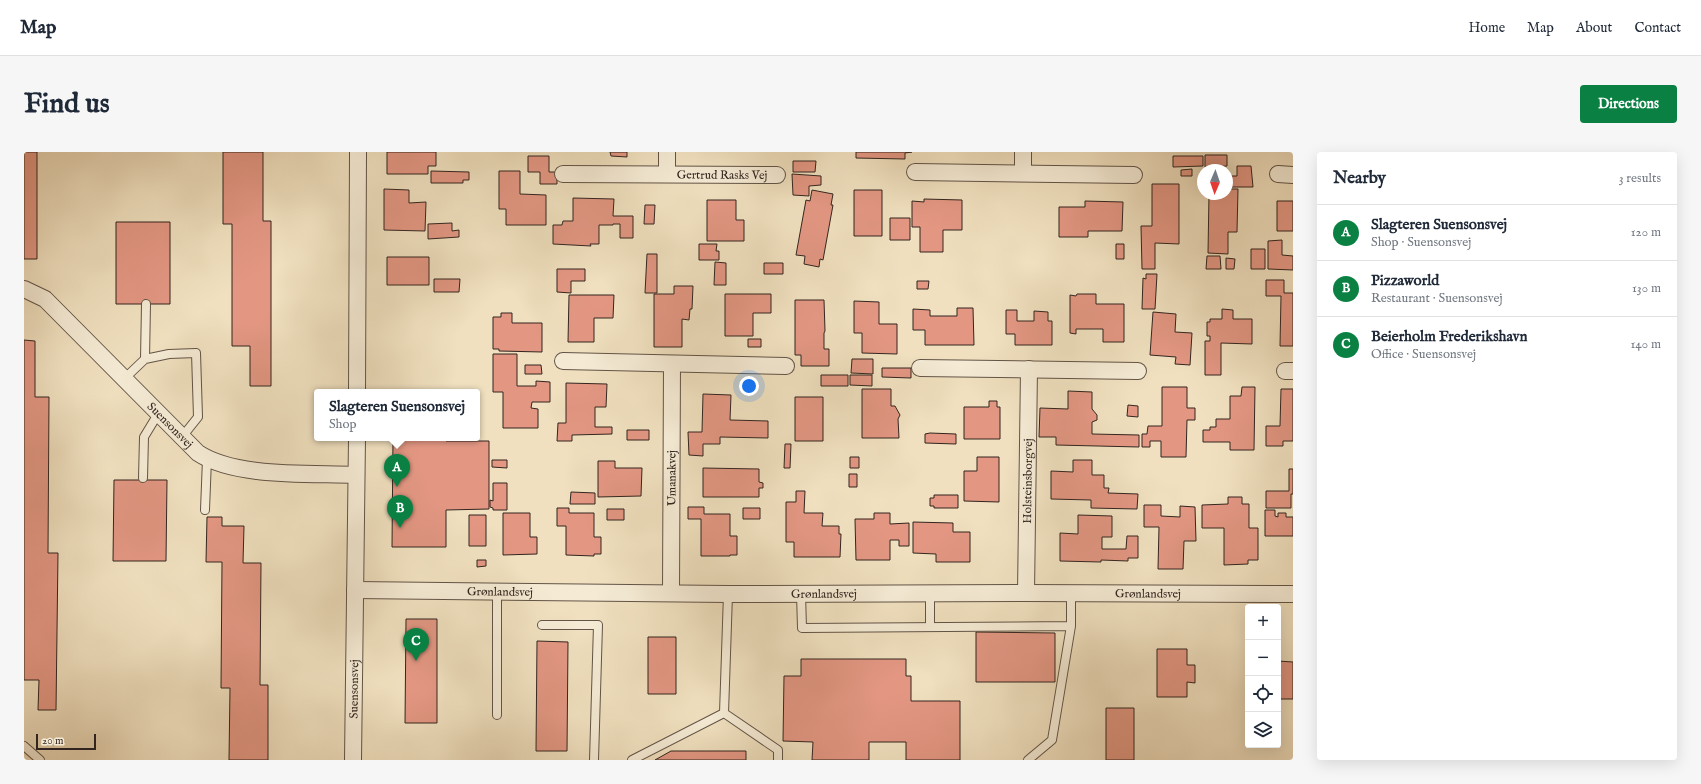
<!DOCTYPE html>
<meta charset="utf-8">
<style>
body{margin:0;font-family:"IM FELL English",serif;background:#f6f6f7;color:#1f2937}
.controls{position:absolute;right:12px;bottom:12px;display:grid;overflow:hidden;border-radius:4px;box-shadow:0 4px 16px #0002}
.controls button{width:36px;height:36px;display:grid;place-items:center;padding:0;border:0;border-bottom:1px solid #e0e1e3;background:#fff;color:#1f2937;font:20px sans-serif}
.compass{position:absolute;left:1173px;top:12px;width:36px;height:36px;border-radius:50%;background:#fff;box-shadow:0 4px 16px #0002;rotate:182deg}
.scale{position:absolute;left:12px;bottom:10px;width:60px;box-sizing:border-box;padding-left:4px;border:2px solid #32251f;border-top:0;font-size:11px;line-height:14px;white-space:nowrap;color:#32251f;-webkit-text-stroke:3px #f5ebd5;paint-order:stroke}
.you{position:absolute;left:725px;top:234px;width:14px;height:14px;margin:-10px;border:3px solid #fff;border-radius:50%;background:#1a73e8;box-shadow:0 0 0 6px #1a73e833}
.badge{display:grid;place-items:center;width:26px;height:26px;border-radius:50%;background:#0b8043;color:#fff;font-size:13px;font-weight:700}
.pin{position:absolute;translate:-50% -33px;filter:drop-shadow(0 1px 2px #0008)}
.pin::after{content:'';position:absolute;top:21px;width:14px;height:12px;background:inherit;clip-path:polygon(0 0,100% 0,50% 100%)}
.popup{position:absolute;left:290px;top:237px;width:166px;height:52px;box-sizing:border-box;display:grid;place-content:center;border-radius:4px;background:#fff;filter:drop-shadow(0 1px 3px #0005);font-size:13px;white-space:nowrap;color:#747a83}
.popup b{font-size:15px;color:#1f2937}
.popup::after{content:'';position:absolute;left:50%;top:100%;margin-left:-8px;border:8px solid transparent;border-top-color:#fff}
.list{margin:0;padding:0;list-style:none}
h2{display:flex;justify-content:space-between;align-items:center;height:52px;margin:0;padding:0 16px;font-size:17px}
h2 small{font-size:13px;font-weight:400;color:#747a83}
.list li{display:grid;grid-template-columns:26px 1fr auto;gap:12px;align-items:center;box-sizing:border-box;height:56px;padding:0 16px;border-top:1px solid #e0e1e3}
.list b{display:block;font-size:15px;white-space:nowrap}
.list p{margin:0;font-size:13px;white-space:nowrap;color:#747a83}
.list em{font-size:13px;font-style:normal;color:#747a83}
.icon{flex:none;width:22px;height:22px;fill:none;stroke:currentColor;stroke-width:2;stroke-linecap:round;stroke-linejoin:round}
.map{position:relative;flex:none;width:1269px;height:608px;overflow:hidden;border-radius:4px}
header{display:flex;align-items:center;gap:24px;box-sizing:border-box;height:56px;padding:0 20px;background:#fff;border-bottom:1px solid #e0e1e3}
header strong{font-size:19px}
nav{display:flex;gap:22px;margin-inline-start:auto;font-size:14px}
.intro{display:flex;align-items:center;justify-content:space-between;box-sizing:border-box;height:96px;padding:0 24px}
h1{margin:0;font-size:28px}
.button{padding:10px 18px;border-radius:4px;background:#0b8043;color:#fff;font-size:14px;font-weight:700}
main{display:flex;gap:24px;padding:0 24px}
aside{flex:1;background:#fff;border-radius:4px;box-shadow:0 4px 16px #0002}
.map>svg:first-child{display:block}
.building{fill:#e39783;stroke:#32251f}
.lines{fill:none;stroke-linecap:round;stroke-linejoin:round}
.service-casing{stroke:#625447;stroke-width:10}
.minor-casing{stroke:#625447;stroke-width:18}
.service{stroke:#f5ebd5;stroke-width:8}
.minor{stroke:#f5ebd5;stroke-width:16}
.labels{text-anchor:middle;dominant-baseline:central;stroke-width:3;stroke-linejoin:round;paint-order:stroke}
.street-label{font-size:12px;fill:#32251f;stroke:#f5ebd5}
</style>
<header>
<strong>Map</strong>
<nav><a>Home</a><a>Map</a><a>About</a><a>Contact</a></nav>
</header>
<div class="intro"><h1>Find us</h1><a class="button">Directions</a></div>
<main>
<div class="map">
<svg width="1269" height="608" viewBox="0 0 1269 608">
<rect width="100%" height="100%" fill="#f0e0bf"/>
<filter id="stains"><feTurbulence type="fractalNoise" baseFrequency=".005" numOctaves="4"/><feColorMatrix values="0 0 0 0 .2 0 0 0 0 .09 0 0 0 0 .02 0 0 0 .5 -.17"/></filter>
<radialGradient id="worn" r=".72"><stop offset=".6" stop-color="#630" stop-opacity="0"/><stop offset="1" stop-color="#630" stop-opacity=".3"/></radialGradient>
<path class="building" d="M 0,0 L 13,0 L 13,107 L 0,107 Z
M 199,0 L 239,0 L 239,69 L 247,69 L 247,234 L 226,234 L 226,194 L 208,194 L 208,72 L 199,72 Z
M 363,0 L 412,0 L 412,14 L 404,14 L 404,22 L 363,22 Z
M 586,0 L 603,0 L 603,5 L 587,4 Z
M 832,0 L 888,0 L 881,1 L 881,7 L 832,6 Z
M 1181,3 L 1203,3 L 1203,14 L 1181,15 Z
M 504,4 L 525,4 L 525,20 L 533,20 L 533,32 L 516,32 L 516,20 L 504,20 Z
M 1149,4 L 1179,4 L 1179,14 L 1149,15 Z
M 769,9 L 792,9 L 791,20 L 769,20 Z
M 1213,14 L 1227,14 L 1229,35 L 1207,35 L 1207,37 L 1214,37 L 1213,80 L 1204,80 L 1204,102 L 1184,101 L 1185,42 L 1203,42 L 1203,27 L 1205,27 L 1205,24 L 1213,24 Z
M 1168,17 L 1168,24 L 1157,24 L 1157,18 Z
M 407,19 L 445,20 L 445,28 L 439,28 L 439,31 L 407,31 Z
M 475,19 L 496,19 L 496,42 L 522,43 L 522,73 L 482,73 L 482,57 L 475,57 Z
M 768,22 L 797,24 L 797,33 L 785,34 L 785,44 L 769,43 Z
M 1128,32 L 1155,32 L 1155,92 L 1131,91 L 1131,117 L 1118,117 L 1117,74 L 1128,74 Z
M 360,37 L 385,38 L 385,51 L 402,50 L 401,79 L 360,78 Z
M 788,38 L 809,42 L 807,53 L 809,53 L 799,108 L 796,107 L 795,115 L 780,112 L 781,104 L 772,103 L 782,48 L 786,49 Z
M 830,38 L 858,38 L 858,84 L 830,84 Z
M 549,46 L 590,47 L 589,64 L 609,64 L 609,86 L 596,86 L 596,72 L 589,72 L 589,73 L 575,73 L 575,92 L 566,92 L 567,94 L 529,92 L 529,73 L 538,73 L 539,69 L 549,69 Z
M 900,47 L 938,48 L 938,78 L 919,78 L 919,100 L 896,100 L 896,75 L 888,75 L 888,49 L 900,50 Z
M 683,48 L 712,48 L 712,68 L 720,68 L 720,89 L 683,89 Z
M 1061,49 L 1099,50 L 1098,79 L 1064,79 L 1064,85 L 1035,85 L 1035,55 L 1061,55 Z
M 1253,49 L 1269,49 L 1269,79 L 1253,79 Z
M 621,53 L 631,53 L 630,72 L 620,72 Z
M 866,66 L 886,66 L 886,88 L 866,88 Z
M 92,70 L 146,70 L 146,152 L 92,152 Z
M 428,71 L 428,79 L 435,78 L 435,85 L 404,87 L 404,72 Z
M 1258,88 L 1258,103 L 1269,104 L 1269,118 L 1244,117 L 1244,89 Z
M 675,92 L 693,92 L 692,99 L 695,99 L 695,108 L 675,108 Z
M 1092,92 L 1100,92 L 1100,107 L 1092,107 Z
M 1227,97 L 1241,97 L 1241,117 L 1227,117 Z
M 623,102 L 633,102 L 633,141 L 621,141 Z
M 1183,104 L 1196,104 L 1197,117 L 1182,117 Z
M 363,105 L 405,105 L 405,133 L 363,133 Z
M 1202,106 L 1211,107 L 1210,117 L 1202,117 Z
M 691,110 L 702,111 L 702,133 L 690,133 Z
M 740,111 L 759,111 L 759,122 L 740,122 Z
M 533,117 L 561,117 L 561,129 L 547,129 L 547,141 L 533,140 Z
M 1122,122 L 1133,122 L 1131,157 L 1118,157 L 1119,126 L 1122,127 Z
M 410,127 L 436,127 L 435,140 L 410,140 Z
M 1242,128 L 1260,128 L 1260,141 L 1269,141 L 1269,194 L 1256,194 L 1257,144 L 1242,144 Z
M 893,129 L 905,129 L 904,137 L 893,137 Z
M 650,134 L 669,134 L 668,157 L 666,157 L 665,168 L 658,167 L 658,195 L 630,195 L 630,142 L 650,142 Z
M 701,142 L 747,142 L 747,161 L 729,161 L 729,184 L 701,184 Z
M 1053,142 L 1072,142 L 1072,152 L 1100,152 L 1100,190 L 1079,190 L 1079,177 L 1052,177 L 1052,182 L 1046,181 L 1046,143 L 1052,144 Z
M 545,143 L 590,143 L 589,166 L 570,166 L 570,190 L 544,190 Z
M 771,148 L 800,148 L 801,179 L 800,181 L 800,197 L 805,197 L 805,214 L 777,214 L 777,203 L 771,203 Z
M 830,149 L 855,150 L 855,172 L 873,172 L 873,202 L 838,201 L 838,181 L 830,181 Z
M 933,156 L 949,156 L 950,193 L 901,193 L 901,178 L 889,178 L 889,157 L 906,158 L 906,164 L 933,164 Z
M 1198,157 L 1209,158 L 1209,167 L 1228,167 L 1228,192 L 1197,191 L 1197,223 L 1181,223 L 1181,189 L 1186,189 L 1186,184 L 1183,184 L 1183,170 L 1186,170 L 1186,167 L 1198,167 Z
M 982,158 L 993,158 L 993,169 L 1010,169 L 1010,159 L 1024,160 L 1024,169 L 1028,169 L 1028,193 L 991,193 L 991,182 L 982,182 Z
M 1129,160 L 1152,162 L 1151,180 L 1168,181 L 1166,213 L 1151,212 L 1152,205 L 1126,203 Z
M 477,161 L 488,161 L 488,171 L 518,171 L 518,200 L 475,199 L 475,197 L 469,197 L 469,165 L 477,165 Z
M 724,187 L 737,187 L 737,195 L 724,195 Z
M 0,188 L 11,189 L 11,245 L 25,245 L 24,401 L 34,401 L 32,558 L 14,558 L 15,528 L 0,528 Z
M 469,202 L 493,202 L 493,234 L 512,234 L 512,229 L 526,230 L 526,250 L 508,250 L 507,256 L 514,257 L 514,276 L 479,276 L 479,240 L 469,240 Z
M 828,207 L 849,207 L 849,222 L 827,221 Z
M 501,213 L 517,213 L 518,222 L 501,222 Z
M 858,216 L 887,216 L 887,226 L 858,225 Z
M 797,223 L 824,223 L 824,234 L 797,234 Z
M 826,223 L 848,223 L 848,234 L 826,233 Z
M 542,231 L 583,232 L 582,255 L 571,255 L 571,275 L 588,275 L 588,282 L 548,283 L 548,289 L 533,289 L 534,271 L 542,271 Z
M 1138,235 L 1163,235 L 1163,256 L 1171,256 L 1171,268 L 1163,268 L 1162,305 L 1137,305 L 1137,289 L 1126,289 L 1126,295 L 1118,295 L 1118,282 L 1123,282 L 1124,274 L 1138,274 Z
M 1218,235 L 1231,235 L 1230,298 L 1206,298 L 1206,290 L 1179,290 L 1179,278 L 1186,278 L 1186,275 L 1192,275 L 1192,267 L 1206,267 L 1206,244 L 1217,244 Z
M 838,237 L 867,237 L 867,254 L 871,254 L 876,263 L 874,267 L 875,286 L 838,286 Z
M 1257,237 L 1269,237 L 1269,289 L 1259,289 L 1259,294 L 1242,294 L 1242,274 L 1256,274 Z
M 1044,239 L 1068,240 L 1068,257 L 1073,263 L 1073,268 L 1068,270 L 1068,282 L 1115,283 L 1115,295 L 1032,293 L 1032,285 L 1015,285 L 1016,256 L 1044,257 Z
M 679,242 L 707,243 L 706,268 L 744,269 L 744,286 L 696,285 L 696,292 L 679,292 L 679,304 L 665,303 L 664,280 L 678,280 Z
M 771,245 L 799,245 L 799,289 L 771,289 Z
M 965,249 L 973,249 L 973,255 L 976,255 L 976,287 L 940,287 L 940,255 L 965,255 Z
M 1104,253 L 1114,254 L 1114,265 L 1103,264 Z
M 603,278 L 625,278 L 625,288 L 603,288 Z
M 906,281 L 932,282 L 932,292 L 901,291 L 901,282 Z
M 369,286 L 422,286 L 422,289 L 465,289 L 465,357 L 422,358 L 422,395 L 368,395 Z
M 761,292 L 767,292 L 766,316 L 760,316 Z
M 826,305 L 835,305 L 835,316 L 826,316 Z
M 953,305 L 975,305 L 975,350 L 940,349 L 940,319 L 953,319 Z
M 468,308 L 483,308 L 483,316 L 468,315 Z
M 1049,308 L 1068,308 L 1068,323 L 1080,323 L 1080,336 L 1085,336 L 1084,341 L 1114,342 L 1113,357 L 1067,356 L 1067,348 L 1027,347 L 1027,319 L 1049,320 Z
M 574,309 L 591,309 L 591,316 L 618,316 L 617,344 L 574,345 Z
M 679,316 L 735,317 L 735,330 L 739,331 L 739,336 L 735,336 L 735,345 L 679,345 Z
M 1265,317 L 1269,317 L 1269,342 L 1267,342 L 1267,356 L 1242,356 L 1242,339 L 1265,339 Z
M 825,322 L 833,322 L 833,335 L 825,335 Z
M 90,328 L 143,328 L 142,409 L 89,409 Z
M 469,331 L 483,331 L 483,358 L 469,358 L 469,356 L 466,355 L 466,348 L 469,349 Z
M 772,339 L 781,339 L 780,361 L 799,361 L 798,374 L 815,374 L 815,382 L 817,382 L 816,405 L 770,405 L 770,390 L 762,390 L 762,350 L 772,350 Z
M 547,340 L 571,341 L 571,352 L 546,352 Z
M 910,343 L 934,343 L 934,356 L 910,356 L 910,354 L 906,354 L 906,346 L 910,346 Z
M 1204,345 L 1218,345 L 1218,352 L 1225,352 L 1225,376 L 1234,376 L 1234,408 L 1224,408 L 1224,412 L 1200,413 L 1200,376 L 1178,376 L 1178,353 L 1204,352 Z
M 1120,353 L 1137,353 L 1137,364 L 1156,365 L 1156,354 L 1171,355 L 1172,389 L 1160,389 L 1159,417 L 1134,417 L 1135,375 L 1120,375 Z
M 664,355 L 680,355 L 680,362 L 706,362 L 706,384 L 713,384 L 713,403 L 706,403 L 706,404 L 677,404 L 677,367 L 664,367 Z
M 533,356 L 545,356 L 545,361 L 570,361 L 570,385 L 577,385 L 577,402 L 570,402 L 570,404 L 542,403 L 542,374 L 533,374 Z
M 719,356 L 736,356 L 736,367 L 719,367 Z
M 583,357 L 600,357 L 600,368 L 583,368 Z
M 1241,358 L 1251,358 L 1251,364 L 1254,365 L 1254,361 L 1262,361 L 1262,365 L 1269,365 L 1269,384 L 1241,384 Z
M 479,361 L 506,361 L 506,385 L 513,385 L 513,402 L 479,403 Z
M 850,361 L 866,361 L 866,372 L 885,371 L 885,394 L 875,394 L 875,388 L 866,388 L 866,408 L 832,408 L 831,367 L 850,367 Z
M 445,363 L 462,363 L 462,394 L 445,394 Z
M 1054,363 L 1088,364 L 1088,385 L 1078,385 L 1078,397 L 1102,397 L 1103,384 L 1114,384 L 1114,406 L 1104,406 L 1104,409 L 1077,408 L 1077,410 L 1036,409 L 1036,381 L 1054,382 Z
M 183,365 L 198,365 L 198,374 L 220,374 L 219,411 L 237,411 L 236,533 L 244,533 L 244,608 L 205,608 L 206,536 L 197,536 L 198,410 L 182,410 Z
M 889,370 L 929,371 L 929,380 L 946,380 L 946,410 L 912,410 L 912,402 L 889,401 Z
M 453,408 L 462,408 L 462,414 L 453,415 Z
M 382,467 L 413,467 L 413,571 L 381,571 Z
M 952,480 L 1031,481 L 1031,530 L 952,530 Z
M 624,485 L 652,485 L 652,542 L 624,542 Z
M 513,489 L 544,490 L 543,599 L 512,599 Z
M 1133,497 L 1163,497 L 1163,513 L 1171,513 L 1171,531 L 1163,530 L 1163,545 L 1133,545 Z
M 777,507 L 882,507 L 882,524 L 887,524 L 887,549 L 936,549 L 936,608 L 882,608 L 882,590 L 845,590 L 845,608 L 788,608 L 789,590 L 759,589 L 760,524 L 777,524 Z
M 1254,509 L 1269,510 L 1269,547 L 1254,547 Z
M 1082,556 L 1110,556 L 1110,608 L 1082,608 Z
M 647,599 L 722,599 L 722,608 L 631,608 Z"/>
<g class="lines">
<g class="service-casing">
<path id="service" d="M 121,207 L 122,152
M 100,227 L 121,207 L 145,202 L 172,201 L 174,265 L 158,285
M 119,326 L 120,285 L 134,262
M 181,358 L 183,307
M 906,441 L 906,475
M 704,442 L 700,561 L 754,598 L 754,608
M 777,442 L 778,476 L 1047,474 L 1047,441
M 518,473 L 574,473 L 570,608
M 473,563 L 473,439
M 0,594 L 16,608
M 608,608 L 700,561
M 1004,608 L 1028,588 L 1047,474"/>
</g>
<g class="minor-casing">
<g id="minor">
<path d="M 891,20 L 1110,23"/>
<path d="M 999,21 L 999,0"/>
<path id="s1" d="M 539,22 L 753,23"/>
<path d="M 643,22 L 643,0"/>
<path d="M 1254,22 L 1269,23"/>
<path id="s2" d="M 0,137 L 21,147 L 174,301 C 212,326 286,321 332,323"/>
<path d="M 539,209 L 762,214"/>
<path d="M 896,216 L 1114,219"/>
<path d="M 1261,219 L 1269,219"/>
<path d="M 333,240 L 334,0"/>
<path id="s3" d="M 331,438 L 704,442 L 1002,441 L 1269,442"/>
<path id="s4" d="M 647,441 L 648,212"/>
<path id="s5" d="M 1002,441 L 1005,217"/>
<path id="s6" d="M 329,608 L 333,286"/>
</g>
</g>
<use href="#service" class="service"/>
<use href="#minor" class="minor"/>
</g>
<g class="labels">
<g class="street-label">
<text stroke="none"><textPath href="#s1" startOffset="159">Gertrud Rasks Vej</textPath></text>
<text stroke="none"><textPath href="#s2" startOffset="201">Suensonsvej</textPath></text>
<text stroke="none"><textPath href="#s4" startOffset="115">Umanakvej</textPath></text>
<text stroke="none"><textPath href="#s5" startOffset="112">Holsteinsborgvej</textPath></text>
<text stroke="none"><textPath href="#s3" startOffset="145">Grønlandsvej</textPath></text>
<text stroke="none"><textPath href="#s3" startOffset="793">Grønlandsvej</textPath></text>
<text stroke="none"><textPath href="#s3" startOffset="469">Grønlandsvej</textPath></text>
<text stroke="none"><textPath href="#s6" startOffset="71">Suensonsvej</textPath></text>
</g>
</g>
<rect width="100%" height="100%" filter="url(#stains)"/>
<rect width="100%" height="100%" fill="url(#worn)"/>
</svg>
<div class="controls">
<button>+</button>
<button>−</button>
<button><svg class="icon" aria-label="locate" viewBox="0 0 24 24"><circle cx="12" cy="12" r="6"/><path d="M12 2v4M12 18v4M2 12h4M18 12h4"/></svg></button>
<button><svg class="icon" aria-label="layers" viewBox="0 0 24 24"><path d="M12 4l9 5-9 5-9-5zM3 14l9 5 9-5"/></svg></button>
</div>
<svg class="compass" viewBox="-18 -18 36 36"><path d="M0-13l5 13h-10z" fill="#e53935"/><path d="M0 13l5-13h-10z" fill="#747a83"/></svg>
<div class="scale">20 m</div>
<div class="you"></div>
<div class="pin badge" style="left:373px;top:335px">A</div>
<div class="popup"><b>Slagteren Suensonsvej</b>Shop</div>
<div class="pin badge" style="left:376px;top:376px">B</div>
<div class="pin badge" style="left:392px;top:509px">C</div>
</div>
<aside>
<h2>Nearby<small>3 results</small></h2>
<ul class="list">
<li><span class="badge">A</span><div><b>Slagteren Suensonsvej</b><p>Shop · Suensonsvej</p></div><em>120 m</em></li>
<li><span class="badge">B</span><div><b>Pizzaworld</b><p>Restaurant · Suensonsvej</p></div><em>130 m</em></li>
<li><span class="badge">C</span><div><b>Beierholm Frederikshavn</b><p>Office · Suensonsvej</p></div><em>140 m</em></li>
</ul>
</aside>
</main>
